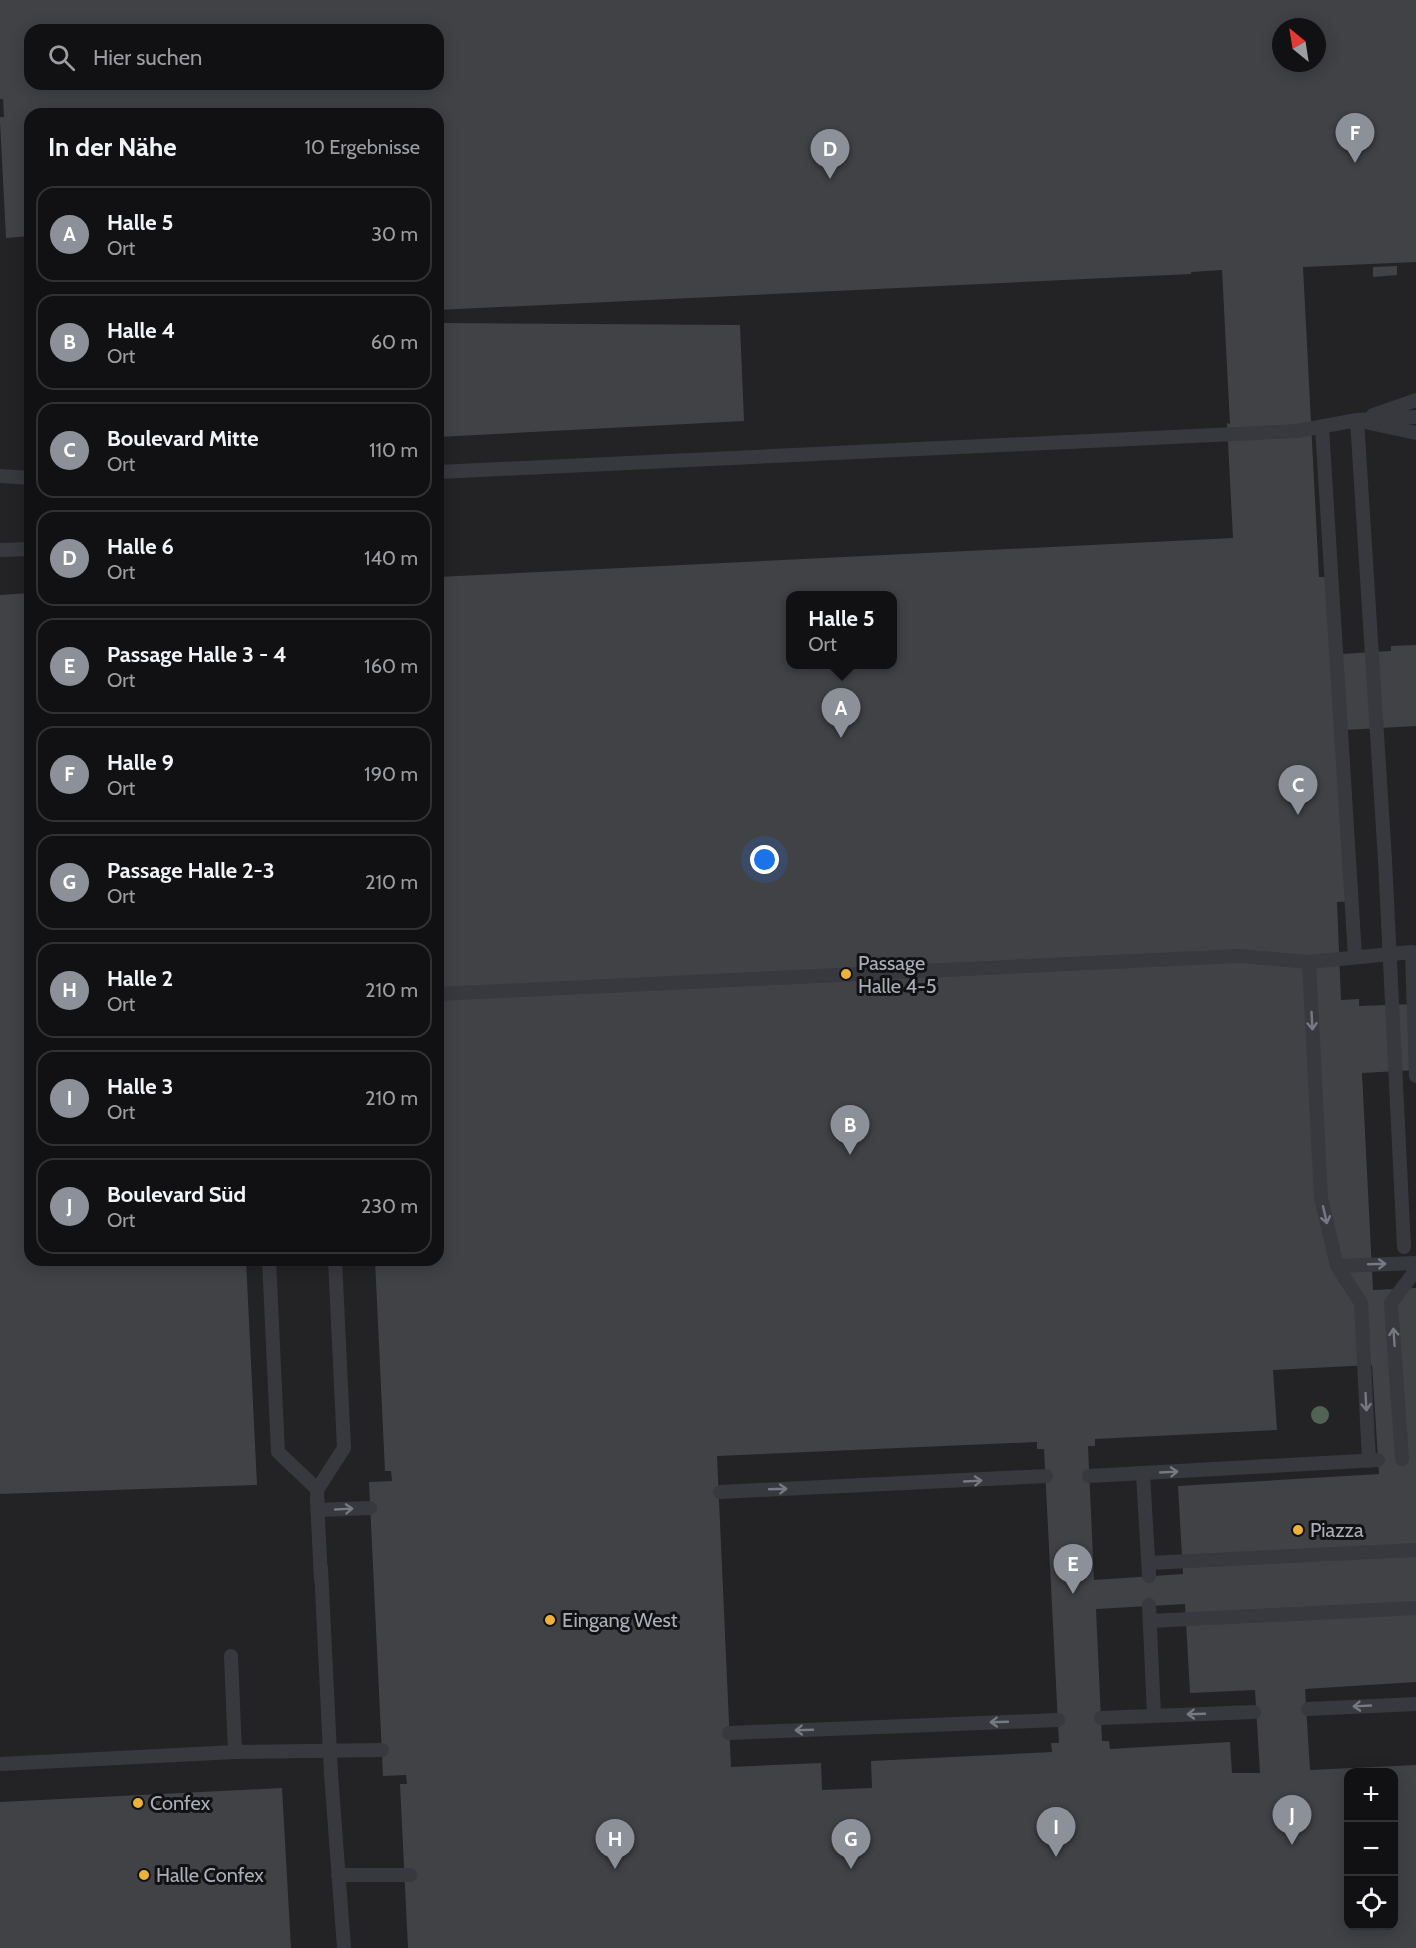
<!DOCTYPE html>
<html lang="de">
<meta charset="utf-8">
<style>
body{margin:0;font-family:Cabin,sans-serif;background:#1e1f21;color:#f1f3f6}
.controls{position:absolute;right:18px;bottom:18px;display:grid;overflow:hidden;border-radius:12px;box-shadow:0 3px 15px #0003}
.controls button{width:54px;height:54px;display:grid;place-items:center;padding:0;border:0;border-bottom:2px solid #303133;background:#111113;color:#f1f3f6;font:30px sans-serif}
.compass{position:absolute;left:1272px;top:18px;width:54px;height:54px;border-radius:50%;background:#111113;box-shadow:0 3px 15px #0003;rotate:330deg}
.you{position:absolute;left:765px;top:860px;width:21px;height:21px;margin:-15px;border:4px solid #fff;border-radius:50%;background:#1a73e8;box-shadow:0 0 0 9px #1a73e833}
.badge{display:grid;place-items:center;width:39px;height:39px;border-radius:50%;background:#8c9099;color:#fff;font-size:20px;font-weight:700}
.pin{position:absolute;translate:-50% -50px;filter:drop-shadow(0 2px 3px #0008)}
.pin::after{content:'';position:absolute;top:32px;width:21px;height:18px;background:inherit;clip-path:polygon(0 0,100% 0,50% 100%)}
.popup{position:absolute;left:786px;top:591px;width:111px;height:78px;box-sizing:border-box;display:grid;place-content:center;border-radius:12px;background:#111113;filter:drop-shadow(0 2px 4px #0005);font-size:20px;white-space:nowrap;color:#9c9da0}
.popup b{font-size:22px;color:#f1f3f6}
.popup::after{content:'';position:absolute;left:50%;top:100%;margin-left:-12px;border:12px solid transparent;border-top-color:#111113}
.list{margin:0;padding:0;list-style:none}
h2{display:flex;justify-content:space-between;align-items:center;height:78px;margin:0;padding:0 24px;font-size:26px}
h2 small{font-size:20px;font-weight:400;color:#9c9da0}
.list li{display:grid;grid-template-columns:39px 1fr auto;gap:18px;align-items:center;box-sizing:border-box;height:96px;margin:0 12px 12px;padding:0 12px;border:2px solid #303133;border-radius:18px}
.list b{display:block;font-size:22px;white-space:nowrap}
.list p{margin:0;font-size:20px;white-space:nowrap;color:#9c9da0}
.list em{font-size:20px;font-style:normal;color:#9c9da0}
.icon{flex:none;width:33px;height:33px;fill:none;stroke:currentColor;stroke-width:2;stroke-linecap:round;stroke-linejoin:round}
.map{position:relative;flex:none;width:1416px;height:1948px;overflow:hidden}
.search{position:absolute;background:#111113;box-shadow:0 3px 15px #0003;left:24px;top:24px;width:420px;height:66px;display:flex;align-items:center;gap:15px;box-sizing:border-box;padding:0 21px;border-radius:18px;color:#9c9da0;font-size:22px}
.panel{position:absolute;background:#111113;box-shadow:0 3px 15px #0003;left:24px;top:108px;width:420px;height:1158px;border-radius:18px}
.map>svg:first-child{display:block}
.built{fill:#232326;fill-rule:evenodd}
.building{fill:#414246;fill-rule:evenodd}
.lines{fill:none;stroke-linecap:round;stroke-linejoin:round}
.lane{stroke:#38393e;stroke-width:14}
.lane-bridge{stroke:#38393e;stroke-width:14}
.tree{fill:#516453}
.oneway{stroke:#767981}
.poi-dot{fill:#eeb239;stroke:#121214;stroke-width:2}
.labels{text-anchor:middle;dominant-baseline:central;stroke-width:6;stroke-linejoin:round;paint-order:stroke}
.poi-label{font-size:20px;fill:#a9aeb8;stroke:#121214;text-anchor:start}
</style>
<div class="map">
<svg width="1416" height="1948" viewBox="0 0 1416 1948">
<rect width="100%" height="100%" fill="#171719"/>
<path class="built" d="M 0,0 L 1416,0 L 1416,1948 L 0,1948 ZM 1281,27 L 1317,27 L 1317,63 L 1281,63 ZM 30,30 L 438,30 L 438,84 L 30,84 ZM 30,114 L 438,114 L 438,1260 L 30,1260 ZM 790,596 L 892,596 L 892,664 L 790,664 ZM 1348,1772 L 1394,1772 L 1394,1926 L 1348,1926 Z"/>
<path class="building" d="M 0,0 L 1416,0 L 1416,262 L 1303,267 L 1319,577 L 1334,577 L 1341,654 L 1391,651 L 1391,646 L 1416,645 L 1416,726 L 1345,730 L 1354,901 L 1337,902 L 1341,1000 L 1359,999 L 1359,1006 L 1416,1004 L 1416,1070 L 1362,1073 L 1373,1290 L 1416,1288 L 1416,1682 L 1305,1689 L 1310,1770 L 1416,1765 L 1416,1948 L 408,1948 L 400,1784 L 407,1784 L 406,1775 L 383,1776 L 369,1482 L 392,1481 L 391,1471 L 385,1471 L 375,1260 L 438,1260 L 438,577 L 1233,538 L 1227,423 L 1230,424 L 1222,270 L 1191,272 L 1191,274 L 438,310 L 438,114 L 30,114 L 30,236 L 6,238 L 0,122 L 0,117 L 4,117 L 3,99 L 0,99 ZM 1281,27 L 1317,27 L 1317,63 L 1281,63 ZM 30,30 L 438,30 L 438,84 L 30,84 ZM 790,596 L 892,596 L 892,664 L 790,664 ZM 1372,1365 L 1379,1474 L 1178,1486 L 1183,1574 L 1094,1580 L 1088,1446 L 1095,1446 L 1095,1439 L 1277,1430 L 1273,1370 ZM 1037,1442 L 1037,1449 L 1044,1449 L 1059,1743 L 1051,1743 L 1052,1752 L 871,1761 L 872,1788 L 822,1790 L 821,1763 L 731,1767 L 717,1456 ZM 1185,1604 L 1190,1693 L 1255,1690 L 1260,1773 L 1232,1773 L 1230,1742 L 1110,1749 L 1109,1741 L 1102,1741 L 1096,1609 ZM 1348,1772 L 1394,1772 L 1394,1926 L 1348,1926 Z
M 1397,266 L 1397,275 L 1373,277 L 1373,267 Z
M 443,323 L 740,325 L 744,421 L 438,437 L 438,334 L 443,334 Z
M 30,593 L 30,1260 L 246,1260 L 257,1485 L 0,1494 L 0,595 Z
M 282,1788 L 291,1948 L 0,1948 L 0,1802 Z"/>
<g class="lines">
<path class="lane" d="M 1365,422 L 1416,433
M 1322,427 L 1355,956
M 0,476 L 30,478
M 0,550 L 30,549
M 1309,962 L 1321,1198 L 1337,1266 L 1361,1303 L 1369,1461
M 438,994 L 1239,956 L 1309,962 L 1412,952 L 1416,1076
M 269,1260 L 278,1452 L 317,1489
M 1337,1266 L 1416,1263
M 1402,1459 L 1391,1303 L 1416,1270
M 1143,1474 L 1149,1576
M 1089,1476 L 1378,1460
M 720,1492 L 1046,1476
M 317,1500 L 321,1580
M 317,1510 L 370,1508
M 1149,1563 L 1416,1550
M 1149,1605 L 1154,1715
M 1150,1621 L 1416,1608
M 231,1656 L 235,1752
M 1308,1709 L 1416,1704
M 1101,1718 L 1254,1712
M 729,1733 L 1058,1720
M 0,1764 L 235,1752 L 382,1750"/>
<path class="lane-bridge" d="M 1373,415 L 1416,400
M 1357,420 L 1385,860 L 1404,1247
M 438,472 L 1297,431 L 1357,420 L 1416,417
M 318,1512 L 317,1490 L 344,1448 L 335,1260
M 321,1568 L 331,1774 L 344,1948
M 338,1875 L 410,1875"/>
</g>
<circle class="tree" cx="1320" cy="1415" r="9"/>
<defs><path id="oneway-shaft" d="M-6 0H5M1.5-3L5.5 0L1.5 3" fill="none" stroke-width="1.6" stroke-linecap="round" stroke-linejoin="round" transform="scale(1.5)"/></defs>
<g class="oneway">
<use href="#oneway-shaft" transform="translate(1312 1021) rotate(87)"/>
<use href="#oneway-shaft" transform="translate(1325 1215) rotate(77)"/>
<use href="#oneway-shaft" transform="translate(1377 1264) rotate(-2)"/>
<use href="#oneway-shaft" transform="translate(1394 1337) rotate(-94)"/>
<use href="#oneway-shaft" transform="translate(1366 1402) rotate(87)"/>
<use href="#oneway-shaft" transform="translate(1169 1472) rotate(-3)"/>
<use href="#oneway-shaft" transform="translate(973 1481) rotate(-3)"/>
<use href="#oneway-shaft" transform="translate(778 1489) rotate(-2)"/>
<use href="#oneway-shaft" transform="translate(344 1509) rotate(-3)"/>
<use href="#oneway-shaft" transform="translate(1362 1706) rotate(177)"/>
<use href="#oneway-shaft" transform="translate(1196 1714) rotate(178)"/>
<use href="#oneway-shaft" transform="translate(999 1722) rotate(178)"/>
<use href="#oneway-shaft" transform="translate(804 1730) rotate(178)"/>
</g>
<g class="poi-dot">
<circle cx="846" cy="974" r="6"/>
<circle cx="1298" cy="1530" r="6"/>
<circle cx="550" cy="1620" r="6"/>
<circle cx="138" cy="1803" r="6"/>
<circle cx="144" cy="1875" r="6"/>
</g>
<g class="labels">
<g class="poi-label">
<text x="858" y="963">Passage<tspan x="858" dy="23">Halle 4-5</tspan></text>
<text x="1310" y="1530">Piazza</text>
<text x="562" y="1620">Eingang West</text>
<text x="150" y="1803">Confex</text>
<text x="156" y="1875">Halle Confex</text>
</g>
</g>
</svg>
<div class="controls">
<button>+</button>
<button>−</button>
<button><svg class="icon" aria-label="locate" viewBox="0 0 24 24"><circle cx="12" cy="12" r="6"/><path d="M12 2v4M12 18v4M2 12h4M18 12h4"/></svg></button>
</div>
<svg class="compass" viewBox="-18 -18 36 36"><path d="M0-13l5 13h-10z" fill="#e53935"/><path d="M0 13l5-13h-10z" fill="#9c9da0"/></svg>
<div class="you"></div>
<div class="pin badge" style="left:841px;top:738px">A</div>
<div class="popup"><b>Halle 5</b>Ort</div>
<div class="pin badge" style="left:850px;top:1155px">B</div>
<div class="pin badge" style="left:1298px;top:815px">C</div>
<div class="pin badge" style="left:830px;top:179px">D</div>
<div class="pin badge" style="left:1073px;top:1594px">E</div>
<div class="pin badge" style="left:1355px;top:163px">F</div>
<div class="pin badge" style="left:851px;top:1869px">G</div>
<div class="pin badge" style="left:615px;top:1869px">H</div>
<div class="pin badge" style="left:1056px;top:1857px">I</div>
<div class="pin badge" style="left:1292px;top:1845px">J</div>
<div class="search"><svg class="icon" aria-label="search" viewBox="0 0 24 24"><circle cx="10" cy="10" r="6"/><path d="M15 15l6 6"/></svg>Hier suchen</div>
<section class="panel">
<h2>In der Nähe<small>10 Ergebnisse</small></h2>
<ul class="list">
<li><span class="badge">A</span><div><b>Halle 5</b><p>Ort</p></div><em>30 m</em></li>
<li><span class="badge">B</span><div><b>Halle 4</b><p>Ort</p></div><em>60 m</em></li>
<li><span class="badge">C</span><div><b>Boulevard Mitte</b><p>Ort</p></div><em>110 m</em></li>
<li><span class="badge">D</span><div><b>Halle 6</b><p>Ort</p></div><em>140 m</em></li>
<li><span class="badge">E</span><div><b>Passage Halle 3 - 4</b><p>Ort</p></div><em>160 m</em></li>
<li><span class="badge">F</span><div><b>Halle 9</b><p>Ort</p></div><em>190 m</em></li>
<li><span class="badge">G</span><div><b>Passage Halle 2-3</b><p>Ort</p></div><em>210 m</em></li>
<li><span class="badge">H</span><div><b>Halle 2</b><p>Ort</p></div><em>210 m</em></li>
<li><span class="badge">I</span><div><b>Halle 3</b><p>Ort</p></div><em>210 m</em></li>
<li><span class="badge">J</span><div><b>Boulevard Süd</b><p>Ort</p></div><em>230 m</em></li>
</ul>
</section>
</div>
